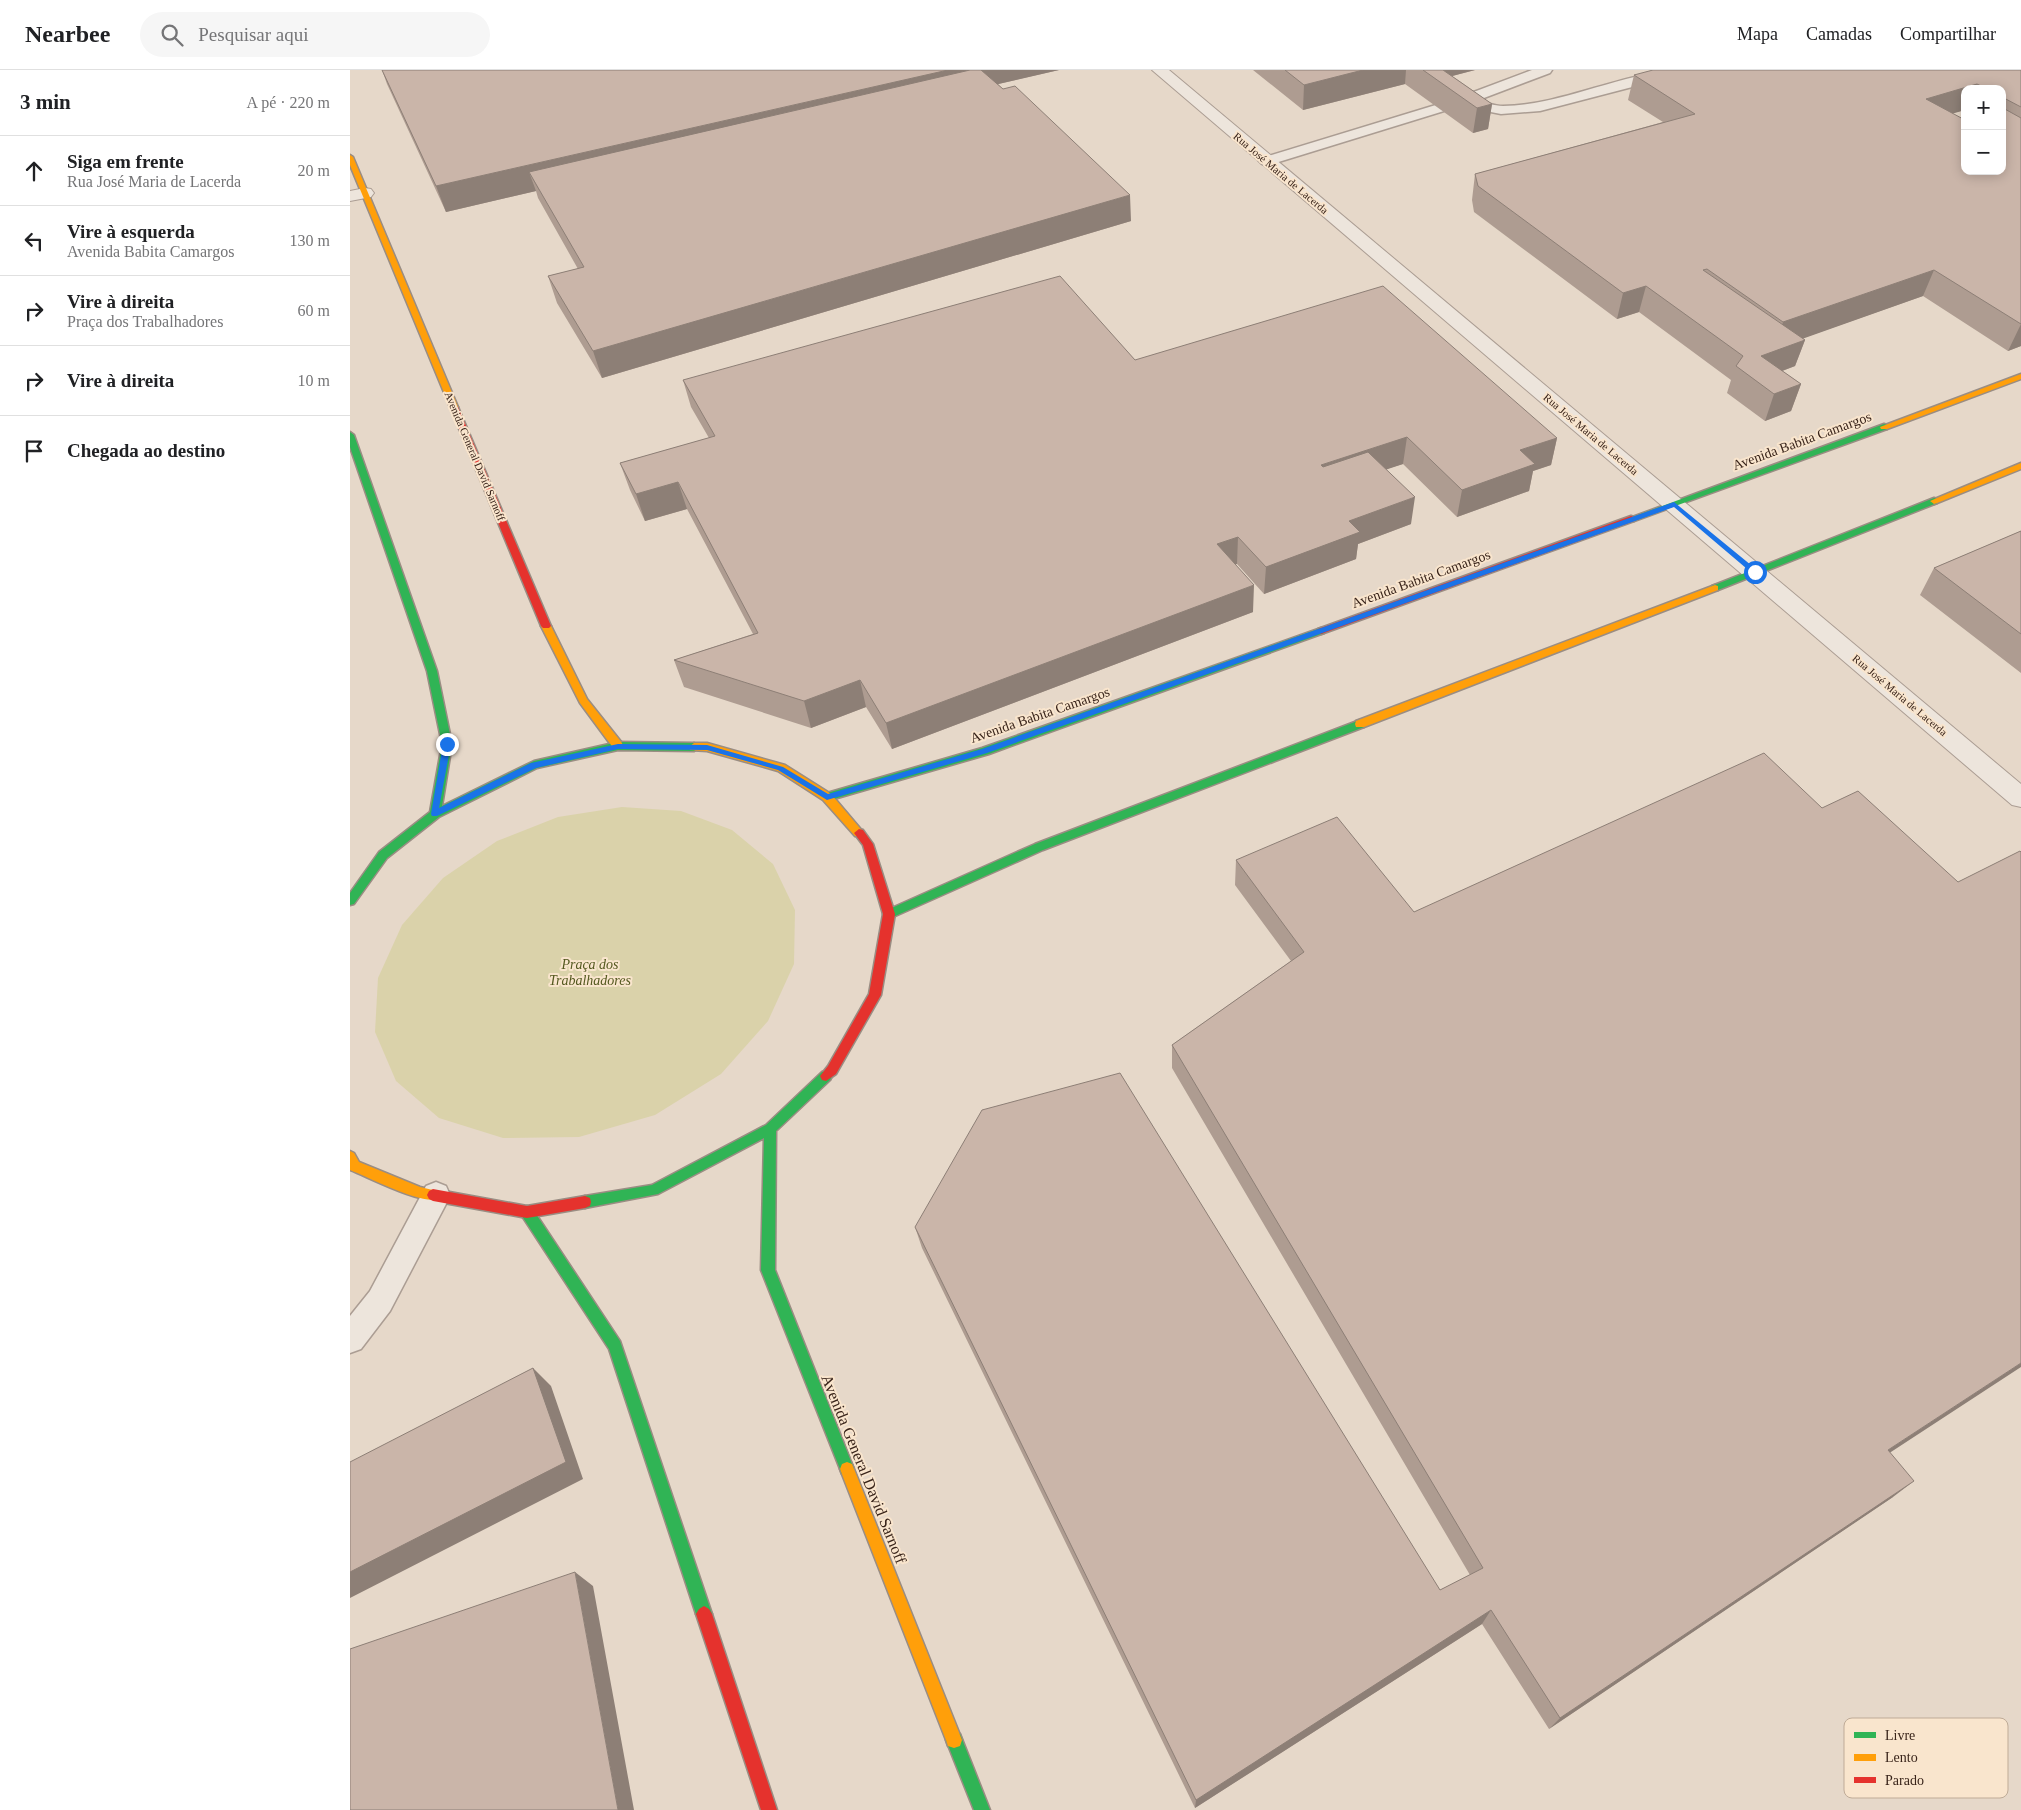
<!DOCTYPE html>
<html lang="pt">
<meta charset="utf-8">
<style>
body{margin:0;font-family:Georgia,serif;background:#f6f6f6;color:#202124}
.controls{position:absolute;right:15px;top:15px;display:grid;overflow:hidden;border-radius:10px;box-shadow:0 2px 12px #0003}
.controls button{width:45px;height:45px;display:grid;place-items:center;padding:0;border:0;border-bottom:1px solid #e0e0e0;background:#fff;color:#202124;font:25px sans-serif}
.stop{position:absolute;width:15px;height:15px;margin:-11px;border:4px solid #1a73e8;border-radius:50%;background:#fff}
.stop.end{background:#1a73e8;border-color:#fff;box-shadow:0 1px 5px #0008}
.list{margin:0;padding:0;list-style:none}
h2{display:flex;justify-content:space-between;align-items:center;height:65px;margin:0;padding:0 20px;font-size:21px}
h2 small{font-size:16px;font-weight:400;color:#757577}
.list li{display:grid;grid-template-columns:32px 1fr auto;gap:15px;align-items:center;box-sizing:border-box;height:70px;padding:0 20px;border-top:1px solid #e0e0e0}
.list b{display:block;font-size:19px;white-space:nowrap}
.list p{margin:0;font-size:16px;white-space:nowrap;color:#757577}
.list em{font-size:16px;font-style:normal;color:#757577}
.icon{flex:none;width:28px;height:28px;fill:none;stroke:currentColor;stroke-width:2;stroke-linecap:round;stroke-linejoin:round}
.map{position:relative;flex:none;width:1671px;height:1740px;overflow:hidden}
header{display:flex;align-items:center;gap:30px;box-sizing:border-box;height:70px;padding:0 25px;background:#fff;border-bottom:1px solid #e0e0e0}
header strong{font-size:24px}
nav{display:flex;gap:28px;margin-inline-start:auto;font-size:18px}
.search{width:350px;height:45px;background:#f6f6f6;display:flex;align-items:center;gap:12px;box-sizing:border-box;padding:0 18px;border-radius:28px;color:#757577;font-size:19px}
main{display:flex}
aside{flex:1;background:#fff}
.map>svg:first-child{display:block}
.green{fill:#dad2aa}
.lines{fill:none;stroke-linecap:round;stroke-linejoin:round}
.lane-casing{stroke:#ab9d93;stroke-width:3}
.street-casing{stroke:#ab9d93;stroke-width:2}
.fast-casing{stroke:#9a8d83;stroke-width:3}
.slow-casing{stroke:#9a8d83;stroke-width:3}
.jam-casing{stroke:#9a8d83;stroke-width:3}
.lane{fill:#ede5dc;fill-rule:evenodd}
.street{fill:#ede5dc;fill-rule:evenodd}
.fast{fill:#30b455;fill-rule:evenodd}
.slow{fill:#ff9f0a;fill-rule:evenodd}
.jam{fill:#e5322d;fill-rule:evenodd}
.wall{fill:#ae9c91;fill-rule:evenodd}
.shaded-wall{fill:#8d7f76}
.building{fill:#cab5a9;stroke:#8d7f76}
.route{fill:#1a73e8}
.labels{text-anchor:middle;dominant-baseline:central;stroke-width:4;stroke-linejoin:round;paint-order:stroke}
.far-street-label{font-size:11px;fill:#39241a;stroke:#f9e5cd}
.street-label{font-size:14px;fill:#39241a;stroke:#f9e5cd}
.park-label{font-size:14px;font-style:italic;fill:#54581f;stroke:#f9e5cd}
.near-street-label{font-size:16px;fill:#39241a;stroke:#f9e5cd}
.key{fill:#f9e5cd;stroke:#bfab97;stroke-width:1}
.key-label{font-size:14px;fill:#39241a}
</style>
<header>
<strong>Nearbee</strong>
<div class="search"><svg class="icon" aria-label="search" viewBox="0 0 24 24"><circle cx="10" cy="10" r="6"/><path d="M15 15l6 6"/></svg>Pesquisar aqui</div>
<nav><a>Mapa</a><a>Camadas</a><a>Compartilhar</a></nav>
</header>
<main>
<aside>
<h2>3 min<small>A pé · 220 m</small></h2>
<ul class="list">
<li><svg class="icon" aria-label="ahead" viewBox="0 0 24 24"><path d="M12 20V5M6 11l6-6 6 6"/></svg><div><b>Siga em frente</b><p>Rua José Maria de Lacerda</p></div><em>20 m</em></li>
<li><svg class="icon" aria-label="left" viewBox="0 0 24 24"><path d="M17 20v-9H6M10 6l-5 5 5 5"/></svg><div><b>Vire à esquerda</b><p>Avenida Babita Camargos</p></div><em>130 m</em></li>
<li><svg class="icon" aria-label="right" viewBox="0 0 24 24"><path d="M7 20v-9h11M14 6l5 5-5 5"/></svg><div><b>Vire à direita</b><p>Praça dos Trabalhadores</p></div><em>60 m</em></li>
<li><svg class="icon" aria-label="right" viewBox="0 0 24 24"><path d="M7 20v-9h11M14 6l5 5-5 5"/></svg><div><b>Vire à direita</b></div><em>10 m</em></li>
<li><svg class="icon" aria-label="arrive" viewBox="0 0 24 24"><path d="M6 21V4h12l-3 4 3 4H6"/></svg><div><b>Chegada ao destino</b></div></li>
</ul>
</aside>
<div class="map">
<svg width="1671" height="1740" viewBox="0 0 1671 1740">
<rect width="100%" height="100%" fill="#e6d8c9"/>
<path class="green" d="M 272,737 L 331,741 L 382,760 L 423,794 L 445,840 L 444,894 L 418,951 L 371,1004 L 305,1045 L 229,1067 L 153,1068 L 89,1048 L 46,1011 L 25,962 L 28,908 L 52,855 L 93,808 L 147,771 L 208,747 Z"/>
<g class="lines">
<g class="lane-casing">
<path id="lane" d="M 1182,0 L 1202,0 L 1200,3 L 1126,31 C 1135,32 1144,36 1153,36 C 1216,35 1275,0 1338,0 L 1336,3 L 1190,41 L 1151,44 L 1105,35 L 1103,32 L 1105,29 Z
M 1089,34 L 1094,35 L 1096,38 L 1094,41 L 922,94 L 912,94 L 909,91 L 912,88 Z
M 86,1112 L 96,1116 L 100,1125 L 96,1134 L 40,1241 L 11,1279 L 0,1283 L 0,1246 L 20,1221 L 76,1116 Z"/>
</g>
<g class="street-casing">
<path id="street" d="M 802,0 L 819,0 L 1671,714 L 1671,737 L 1662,735 Z
M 15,118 L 21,119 L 24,123 L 21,127 L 0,131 L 0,121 Z"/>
</g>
<g class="fast-casing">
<path id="fast" d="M 1534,354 L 1537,355 L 1537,359 L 1284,451 L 1278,451 L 1277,449 Z
M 0,362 L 4,365 L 87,601 L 102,674 L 92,736 L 184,691 L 268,672 L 344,673 L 349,677 L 344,681 L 268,680 L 187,698 L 89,747 L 37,788 L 4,834 L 0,835 L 0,823 L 29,782 L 80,742 L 92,674 L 77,601 L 0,377 Z
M 1584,428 L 1587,429 L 1587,433 L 1368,520 L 1362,520 L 1360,518 L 1362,516 Z
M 971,558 L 974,559 L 974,563 L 639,684 L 477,731 L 472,727 L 477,723 L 632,678 Z
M 1010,650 L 1014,651 L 1015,654 L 1014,657 L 693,780 L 543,847 L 535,847 L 533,844 L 535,841 L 685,774 Z
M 476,1001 L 480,1002 L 482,1006 L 480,1010 L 426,1061 L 425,1200 L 504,1399 L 502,1404 L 497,1406 L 492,1404 L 411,1200 L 414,1068 L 308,1124 L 235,1138 L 230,1136 L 229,1132 L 230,1128 L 235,1126 L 302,1115 L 416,1055 L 472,1002 Z
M 177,1136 L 182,1138 L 270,1271 L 362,1544 L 359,1549 L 354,1552 L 349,1549 L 346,1544 L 259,1279 L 172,1146 L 171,1142 L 172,1138 Z
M 604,1662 L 610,1664 L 640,1740 L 624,1740 L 596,1670 L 598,1664 Z"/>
</g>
<g class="slow-casing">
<path id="slow" d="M 0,85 L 3,87 L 108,337 L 107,339 L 100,337 L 0,95 Z
M 1671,304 L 1671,309 L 1537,359 L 1531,359 L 1530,357 Z
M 1671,393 L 1671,399 L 1587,433 L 1584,434 L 1580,431 Z
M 1365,515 L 1368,516 L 1368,520 L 1014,657 L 1006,657 L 1005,654 L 1006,651 Z
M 196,553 L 201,556 L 237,629 L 272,673 L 273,676 L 272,679 L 264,679 L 230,633 L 191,556 Z
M 344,673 L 357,673 L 435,695 L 481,724 L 514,763 L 513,766 L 505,766 L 473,730 L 428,701 L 357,681 L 340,680 L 339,677 Z
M 0,1081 L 4,1083 L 9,1092 L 70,1117 L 87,1121 L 89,1125 L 87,1129 C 72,1135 18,1107 0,1100 Z
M 497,1392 L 502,1394 L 504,1399 L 612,1670 L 610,1676 L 604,1678 L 598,1676 L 596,1670 L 490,1399 L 492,1394 Z"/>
</g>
<g class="jam-casing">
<path id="jam" d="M 101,335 L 108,337 L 201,556 L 199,558 L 193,558 L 191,556 L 100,337 Z
M 1281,446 L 1284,447 L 1284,451 L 974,563 L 971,564 L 966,561 L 968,559 Z
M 509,759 L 513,760 L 523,774 L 545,844 L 531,925 L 486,1004 L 476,1011 L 472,1010 L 470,1006 L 478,996 L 519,924 L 533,844 L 513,775 L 504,763 Z
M 83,1119 L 177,1136 L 235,1126 L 240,1128 L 241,1132 L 240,1136 L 235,1138 L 177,1148 L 83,1131 L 79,1129 L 77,1125 L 79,1121 Z
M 354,1536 L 359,1539 L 362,1544 L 427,1740 L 411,1740 L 346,1544 L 349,1539 Z"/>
</g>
<use href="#lane" class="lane"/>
<use href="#street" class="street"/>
<use href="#fast" class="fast"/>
<use href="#slow" class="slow"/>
<use href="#jam" class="jam"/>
</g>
<path class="wall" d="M 32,0 L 709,0 L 648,14 L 781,151 L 252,308 L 207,233 L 198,206 L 228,199 L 188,128 L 186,121 L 96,142 L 37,14 Z
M 903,0 L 1125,0 L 1102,6 L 1142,34 L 1138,59 L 1123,63 L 1055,14 L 953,40 Z
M 1671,0 L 1671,276 L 1658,281 L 1573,226 L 1453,268 L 1455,270 L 1445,296 L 1432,301 L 1451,314 L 1441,341 L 1415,351 L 1377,323 L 1381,310 L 1289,242 L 1267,249 L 1124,142 L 1122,130 L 1125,104 L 1313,52 L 1278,30 L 1284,5 ZM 1615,19 L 1652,19 L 1652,101 L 1602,43 L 1615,40 Z
M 785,290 L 1207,368 L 1201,395 L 1183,401 L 1179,421 L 1107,447 L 1053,394 L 1036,399 L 1061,454 L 1008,474 L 1006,489 L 914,524 L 887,494 L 885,494 L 903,542 L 542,679 L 516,637 L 461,658 L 334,617 L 324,590 L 403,564 L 337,439 L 295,451 L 280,420 L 270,393 L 359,368 L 341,337 L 333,310 Z
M 1671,461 L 1671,603 L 1570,525 L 1584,498 Z
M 886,790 L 1064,842 L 1540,1383 L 1543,1427 L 1199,1659 L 1132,1554 L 845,1738 L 572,1178 L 565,1157 L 1090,1520 L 1120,1505 L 822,998 L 822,975 L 941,891 L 885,815 Z"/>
<path class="shaded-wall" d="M 598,0 L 709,0 L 189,120 L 179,102 L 186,121 L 96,142 L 86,116 Z
M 1013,0 L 1056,0 L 1055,14 L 953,40 L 954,15 Z
M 1075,0 L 1125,0 L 1087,10 Z
M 1627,14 L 1625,19 L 1615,19 L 1615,40 L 1567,54 L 1576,29 Z
M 1142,34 L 1138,59 L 1123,63 L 1127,38 Z
M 780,125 L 781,151 L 252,308 L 243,281 Z
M 1584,200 L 1573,226 L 1424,279 L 1433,252 Z
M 1296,216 L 1289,242 L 1267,249 L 1273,223 Z
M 1671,254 L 1671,276 L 1658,281 Z
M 1455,270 L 1445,296 L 1406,311 L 1411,286 Z
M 1451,314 L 1441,341 L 1415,351 L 1424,324 Z
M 1057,367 L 1053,394 L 969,422 L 971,395 Z
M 1207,368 L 1201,395 L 1183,401 L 1179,421 L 1107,447 L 1112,420 L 1170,380 Z
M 328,412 L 337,439 L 295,451 L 286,424 Z
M 1065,427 L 1061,454 L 1008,474 L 1006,489 L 914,524 L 916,497 L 999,451 Z
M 888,467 L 887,494 L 867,501 L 867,474 Z
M 904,515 L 903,542 L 542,679 L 536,653 Z
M 510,610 L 516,637 L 461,658 L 454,631 Z
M 1671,1293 L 1671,1297 L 1518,1397 L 1538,1380 Z
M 183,1298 L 201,1316 L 233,1409 L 0,1528 L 0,1502 Z
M 1564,1411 L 1543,1427 L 1199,1659 L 1210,1648 Z
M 225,1502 L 243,1516 L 284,1740 L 268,1740 Z
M 1141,1540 L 1132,1554 L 845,1738 L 846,1730 Z"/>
<path class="building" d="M 32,0 L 598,0 L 86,116 Z
M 620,0 L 631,0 L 653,19 L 665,16 L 780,125 L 243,281 L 198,206 L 234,197 L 179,102 Z
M 935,0 L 1013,0 L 954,15 Z
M 1073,0 L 1093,0 L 1142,34 L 1127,38 Z
M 1303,0 L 1671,0 L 1671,37 L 1652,27 L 1652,19 L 1637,19 L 1627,14 L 1576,29 L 1615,50 L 1615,101 L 1652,101 L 1652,39 L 1653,38 L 1671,48 L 1671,254 L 1584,200 L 1433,252 L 1357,199 L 1353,200 L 1455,270 L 1411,286 L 1451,314 L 1424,324 L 1386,296 L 1393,286 L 1296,216 L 1273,223 L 1128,116 L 1125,104 L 1345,44 L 1284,5 Z
M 710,206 L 785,290 L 1033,216 L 1207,368 L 1170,380 L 1185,394 L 1112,420 L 1057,367 L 971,395 L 973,397 L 1018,382 L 1065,427 L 999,451 L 1010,462 L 916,497 L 888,467 L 867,474 L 904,515 L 536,653 L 510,610 L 454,631 L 324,590 L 408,563 L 328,412 L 286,424 L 270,393 L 365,366 L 333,310 Z
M 1671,461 L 1671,564 L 1584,498 Z
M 1414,683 L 1472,738 L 1508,721 L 1608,812 L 1670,781 L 1671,782 L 1671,1293 L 1538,1380 L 1564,1411 L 1210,1648 L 1141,1540 L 846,1730 L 565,1157 L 632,1040 L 770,1003 L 1090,1520 L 1133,1498 L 822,975 L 954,882 L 886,790 L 987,747 L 1064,842 Z
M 183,1298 L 216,1392 L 0,1502 L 0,1392 Z
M 225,1502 L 268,1740 L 0,1740 L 0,1579 Z"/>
<path class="route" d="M 1324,432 L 1407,500 L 1407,504 L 1403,504 L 1324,437 L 637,683 L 477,730 L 428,700 L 357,680 L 268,679 L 186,698 L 87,746 L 82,746 L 81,744 L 93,674 L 97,671 L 101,674 L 89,738 L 181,693 L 268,674 L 357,675 L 433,697 L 478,724 L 632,679 Z"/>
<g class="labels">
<g class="far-street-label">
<text transform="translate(931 103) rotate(40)">Rua José Maria de Lacerda</text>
<text transform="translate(1241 364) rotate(40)">Rua José Maria de Lacerda</text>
<text transform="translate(125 386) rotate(67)">Avenida General David Sarnoff</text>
<text transform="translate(1550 625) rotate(40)">Rua José Maria de Lacerda</text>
</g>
<g class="street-label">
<text transform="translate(1452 371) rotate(-20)">Avenida Babita Camargos</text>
<text transform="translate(1071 509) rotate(-20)">Avenida Babita Camargos</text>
<text transform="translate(690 645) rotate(-19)">Avenida Babita Camargos</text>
</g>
<g class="park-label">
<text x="240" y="894">Praça dos<tspan x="240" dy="16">Trabalhadores</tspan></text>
</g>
<g class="near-street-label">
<text transform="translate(514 1399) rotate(68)">Avenida General David Sarnoff</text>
</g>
</g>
<rect x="1494" y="1648" width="164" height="80" rx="8" class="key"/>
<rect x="1504" y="1662" width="22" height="6" fill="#30b455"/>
<rect x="1504" y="1684" width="22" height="7" fill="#ff9f0a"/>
<rect x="1504" y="1707" width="22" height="6" fill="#e5322d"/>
<g class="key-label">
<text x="1535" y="1670">Livre</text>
<text x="1535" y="1692">Lento</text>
<text x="1535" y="1715">Parado</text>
</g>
</svg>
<div class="controls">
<button>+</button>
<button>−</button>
</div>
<div class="stop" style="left:1405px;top:502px"></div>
<div class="stop end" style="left:97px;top:674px"></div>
</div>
</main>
